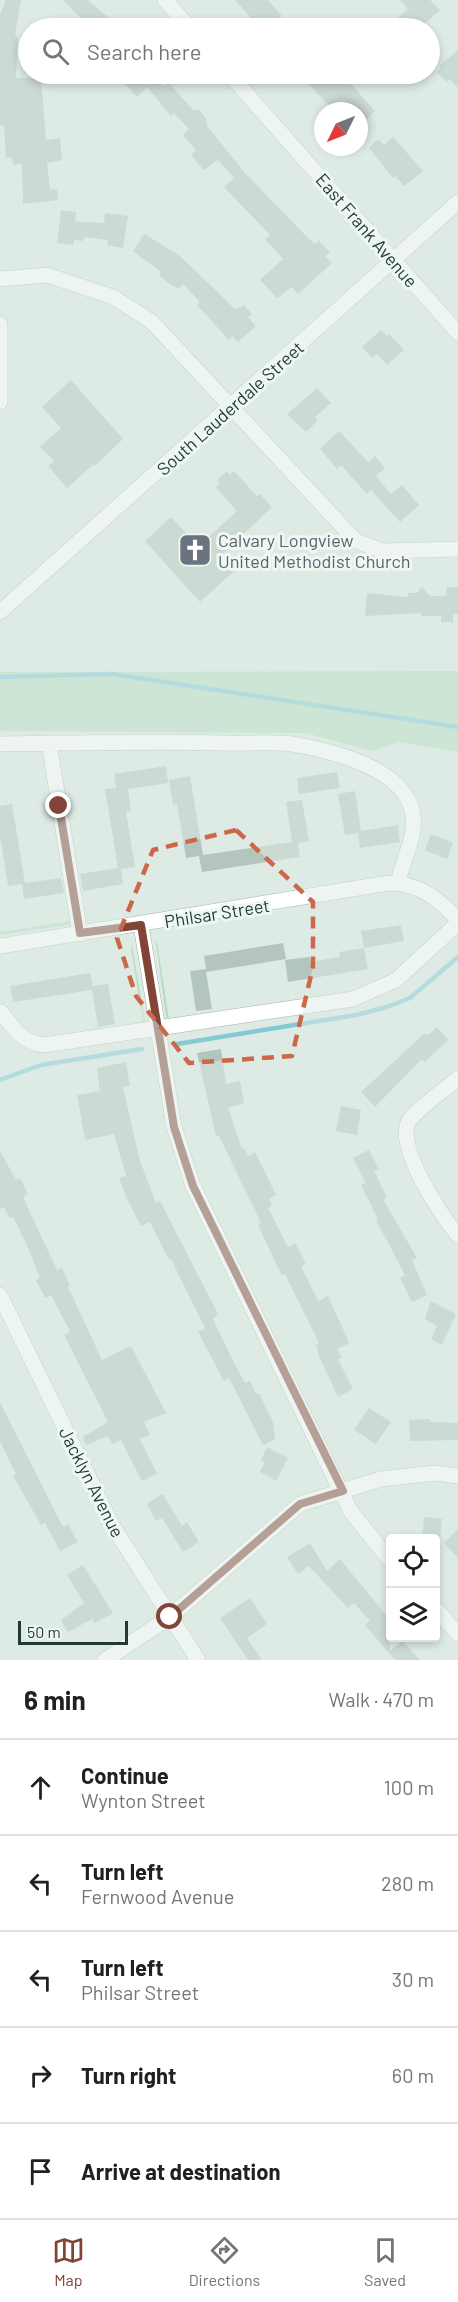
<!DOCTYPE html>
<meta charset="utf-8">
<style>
body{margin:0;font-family:Barlow,sans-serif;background:#f6f6f6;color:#202124}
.controls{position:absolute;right:18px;bottom:18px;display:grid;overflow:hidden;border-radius:6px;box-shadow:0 3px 9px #0003}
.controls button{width:54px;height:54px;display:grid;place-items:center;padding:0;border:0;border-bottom:2px solid #e0e0e0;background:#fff;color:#202124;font:30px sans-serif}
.compass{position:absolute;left:314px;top:102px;width:54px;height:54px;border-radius:50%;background:#fff;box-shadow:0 3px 9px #0003;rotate:227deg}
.scale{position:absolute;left:18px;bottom:15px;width:110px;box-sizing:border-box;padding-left:6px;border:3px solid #1f3b32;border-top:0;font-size:16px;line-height:21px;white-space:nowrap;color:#1f3b32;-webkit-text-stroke:4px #eff7f2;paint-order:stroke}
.stop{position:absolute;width:18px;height:18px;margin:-14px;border:4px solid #814537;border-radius:50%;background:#fff}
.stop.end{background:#814537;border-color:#fff;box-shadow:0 2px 6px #0008}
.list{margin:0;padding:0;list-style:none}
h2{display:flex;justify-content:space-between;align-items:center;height:78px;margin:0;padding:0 24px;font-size:26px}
h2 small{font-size:20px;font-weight:400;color:#757577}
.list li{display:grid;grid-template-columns:39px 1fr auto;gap:18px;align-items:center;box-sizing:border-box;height:96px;padding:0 24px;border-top:2px solid #e0e0e0}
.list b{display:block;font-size:22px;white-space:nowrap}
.list p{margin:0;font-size:20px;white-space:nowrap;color:#757577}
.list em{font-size:20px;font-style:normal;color:#757577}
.icon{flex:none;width:33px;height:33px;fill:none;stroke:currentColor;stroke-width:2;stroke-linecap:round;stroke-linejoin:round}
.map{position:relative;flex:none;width:458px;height:1660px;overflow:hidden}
.search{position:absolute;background:#fff;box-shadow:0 3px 9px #0003;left:18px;right:18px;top:18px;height:66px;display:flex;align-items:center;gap:15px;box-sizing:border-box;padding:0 21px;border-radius:33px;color:#757577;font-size:22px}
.sheet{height:558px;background:#fff}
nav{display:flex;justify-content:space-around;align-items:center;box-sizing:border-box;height:84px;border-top:2px solid #e0e0e0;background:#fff;font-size:16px;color:#757577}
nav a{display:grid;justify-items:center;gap:3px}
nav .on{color:#814537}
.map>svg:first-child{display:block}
.green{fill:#b6ddbf}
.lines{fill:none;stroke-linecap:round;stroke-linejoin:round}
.stream{stroke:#83cad3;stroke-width:4.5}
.building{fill:#b3c5bd}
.minor-casing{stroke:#a1b3ac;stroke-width:16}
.minor{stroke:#fff;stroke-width:15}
.route{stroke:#814537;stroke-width:8}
.marked{fill:none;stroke:#cd6749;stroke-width:4.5;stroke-dasharray:12 8;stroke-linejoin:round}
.labels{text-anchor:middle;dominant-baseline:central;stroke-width:6;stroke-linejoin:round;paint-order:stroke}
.street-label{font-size:18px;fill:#1f3b32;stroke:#eff7f2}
.worship-label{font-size:18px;fill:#5b616d;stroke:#eff7f2;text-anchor:start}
</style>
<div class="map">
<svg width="458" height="1660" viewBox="0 0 458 1660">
<rect width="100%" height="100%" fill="#deebe5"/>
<path class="green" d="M 458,671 L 458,752 L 400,742 L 372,751 L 306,733 L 0,731 L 0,672 Z
M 71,921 L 68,925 L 0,935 L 0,932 Z
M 156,942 L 157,942 L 169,1019 L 166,1017 Z
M 132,946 L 145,1021 L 143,1023 L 131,947 Z"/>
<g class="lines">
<path class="stream" d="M 0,677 L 112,674 L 458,727
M 177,1044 L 356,1015 L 387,1007 L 410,998 L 458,957
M 0,1080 L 41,1065 L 142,1049"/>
</g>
<path class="building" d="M 6,0 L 21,0 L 15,37 L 18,37 L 16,78 L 41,78 L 46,140 L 60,138 L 62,160 L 47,163 L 50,190 L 57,189 L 58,200 L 23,204 L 22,164 L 13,165 L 12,157 L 6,158 L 4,125 L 0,126 L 0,15 Z
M 63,0 L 88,0 L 120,28 L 90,28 Z
M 235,0 L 268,0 L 282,16 L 269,28 L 260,28 Z
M 400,0 L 430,0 L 440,10 L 420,28 L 401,28 L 394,21 L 408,9 Z
M 458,50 L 458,88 L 450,79 L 447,82 L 437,72 L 441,68 L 439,66 Z
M 116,74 L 152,74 L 164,86 L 169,83 L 193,110 L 199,110 L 206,118 L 207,126 L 245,173 L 308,238 L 315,244 L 319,241 L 330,252 L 325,256 L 332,263 L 298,294 L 292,287 L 277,298 L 260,280 L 283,259 L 265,239 L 270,235 L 224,187 L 234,178 L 218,160 L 204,170 L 191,155 L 196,150 L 183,135 L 189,129 L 174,113 L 171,116 L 147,87 L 137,97 Z
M 299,74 L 342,74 L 375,111 L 359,126 L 359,111 L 334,111 Z
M 393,137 L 423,171 L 404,186 L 395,176 L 393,178 L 369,148 L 378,139 L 384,145 Z
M 61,210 L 76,212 L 75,221 L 81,222 L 104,223 L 105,213 L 128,216 L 123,248 L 107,245 L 108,240 L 84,237 L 83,241 L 74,240 L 73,245 L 57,243 Z
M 144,234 L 180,256 L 235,309 L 244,305 L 252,314 L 248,317 L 256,326 L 238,342 L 232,336 L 229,340 L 197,305 L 200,302 L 183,284 L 178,289 L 167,282 L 159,275 L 161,272 L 133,251 Z
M 381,330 L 387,336 L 389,334 L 404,350 L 387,365 L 377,354 L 372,358 L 362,347 Z
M 71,380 L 123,439 L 95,466 L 94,464 L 67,488 L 48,466 L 54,461 L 40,447 L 61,428 L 42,407 Z
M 317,388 L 331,403 L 315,417 L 318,420 L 306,432 L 287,414 Z
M 339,431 L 368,462 L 375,456 L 385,468 L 376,476 L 391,494 L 402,485 L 419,505 L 400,522 L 371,490 L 367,494 L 341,465 L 337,469 L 320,449 Z
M 227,471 L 230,475 L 234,471 L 257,496 L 260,494 L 272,507 L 222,555 L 235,570 L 200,602 L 145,541 L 171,517 L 197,545 L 202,540 L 204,541 L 237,511 L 216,487 L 220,483 L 217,480 Z
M 422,587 L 430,596 L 446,596 L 447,587 L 458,587 L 458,614 L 453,614 L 453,622 L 441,622 L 441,616 L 421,616 L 421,613 L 365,616 L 367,593 L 408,597 L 408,593 L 417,593 Z
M 166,766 L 168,783 L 128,789 L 131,811 L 126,812 L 135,867 L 121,869 L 123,884 L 83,891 L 80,874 L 118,868 L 105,789 L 116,788 L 114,774 Z
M 337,772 L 340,788 L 299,794 L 297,778 Z
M 190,776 L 203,855 L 292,842 L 286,802 L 302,800 L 309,841 L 298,843 L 300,857 L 202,872 L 199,856 L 186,858 L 177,804 L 173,805 L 169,780 Z
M 355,791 L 361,831 L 398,825 L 400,842 L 360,848 L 358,833 L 345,835 L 338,794 Z
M 12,804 L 25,883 L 61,878 L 64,893 L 24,899 L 22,884 L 8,886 L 0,836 L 0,806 Z
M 431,834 L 453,843 L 447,859 L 425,850 Z
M 401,925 L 404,941 L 364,948 L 361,931 Z
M 283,943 L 286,959 L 206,972 L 212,1009 L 196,1011 L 190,971 L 206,969 L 204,956 Z
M 364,948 L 368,969 L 288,982 L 285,960 L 310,957 L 310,962 L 340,957 L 339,952 Z
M 90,973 L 93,986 L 108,984 L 115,1024 L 98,1027 L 92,990 L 13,1002 L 10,986 Z
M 437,1027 L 448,1040 L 425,1062 L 422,1059 L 375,1107 L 361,1092 L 425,1033 L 428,1035 Z
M 221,1049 L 226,1084 L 240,1081 L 244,1103 L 228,1108 L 242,1149 L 244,1148 L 248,1156 L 255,1152 L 276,1195 L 269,1199 L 272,1206 L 268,1208 L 288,1247 L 295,1243 L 306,1264 L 301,1266 L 318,1301 L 328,1296 L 348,1340 L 348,1344 L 337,1349 L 342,1358 L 338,1359 L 353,1389 L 338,1397 L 319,1356 L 316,1345 L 319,1343 L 285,1274 L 282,1276 L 258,1225 L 261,1223 L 219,1136 L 216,1136 L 197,1053 Z
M 126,1062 L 130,1086 L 123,1087 L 139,1158 L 156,1203 L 160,1201 L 218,1314 L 213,1319 L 234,1363 L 245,1383 L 250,1381 L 256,1394 L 259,1393 L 273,1422 L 275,1439 L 263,1445 L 229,1378 L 224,1381 L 198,1332 L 205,1328 L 171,1259 L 169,1260 L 150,1222 L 141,1226 L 128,1201 L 119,1178 L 126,1176 L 114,1134 L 85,1140 L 77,1095 L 100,1091 L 97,1068 Z
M 341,1106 L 361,1110 L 357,1135 L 336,1131 Z
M 369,1150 L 379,1169 L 374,1171 L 387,1197 L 383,1199 L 417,1258 L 412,1260 L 427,1295 L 412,1302 L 400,1278 L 405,1275 L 376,1220 L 378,1219 L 361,1185 L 366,1183 L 353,1158 Z
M 0,1151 L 16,1180 L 20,1178 L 28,1194 L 23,1197 L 34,1221 L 57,1270 L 62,1268 L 70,1286 L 68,1287 L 102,1360 L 131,1346 L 166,1413 L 144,1422 L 150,1435 L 140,1439 L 157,1474 L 142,1481 L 121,1440 L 112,1444 L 108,1436 L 86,1445 L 83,1437 L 108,1422 L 64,1335 L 70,1332 L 58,1308 L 51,1295 L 45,1298 L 36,1280 L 40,1278 L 27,1245 L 13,1217 L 9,1218 L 4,1207 L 0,1209 Z
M 431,1301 L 456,1314 L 442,1345 L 431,1339 L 437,1326 L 425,1319 Z
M 0,1402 L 63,1527 L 68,1524 L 78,1542 L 60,1551 L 45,1523 L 41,1525 L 13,1476 L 16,1474 L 0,1441 Z
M 369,1408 L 391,1422 L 376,1444 L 354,1430 Z
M 430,1419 L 430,1422 L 458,1423 L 458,1440 L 410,1441 L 409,1420 Z
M 267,1447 L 288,1458 L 276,1481 L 260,1472 L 265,1462 L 261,1460 Z
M 163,1494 L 182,1526 L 187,1522 L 199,1542 L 183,1552 L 162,1518 L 156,1521 L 147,1504 Z
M 424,1517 L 442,1519 L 440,1539 L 422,1539 Z
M 458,1529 L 458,1558 L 444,1543 Z
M 310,1543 L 327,1571 L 340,1559 L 390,1620 L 390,1651 L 402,1641 L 420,1660 L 395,1660 L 365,1625 L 370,1621 L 354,1603 L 348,1608 L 309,1566 L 298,1574 L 287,1557 Z
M 83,1565 L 113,1613 L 95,1623 L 92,1619 L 68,1632 L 61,1620 L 84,1603 L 67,1575 Z
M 250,1598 L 267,1624 L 247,1638 L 262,1660 L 248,1660 L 220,1618 Z"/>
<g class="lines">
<g class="minor-casing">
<path id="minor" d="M 165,0 L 190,28
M 229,74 L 458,333
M 0,279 L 47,275 L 113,297 L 152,322 L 356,541 L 383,551 L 458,549
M 0,324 L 0,402
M 0,612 L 458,202
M 49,743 L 80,934
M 0,744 C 75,743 149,741 224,743 C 246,744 271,741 292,744 C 329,750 395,766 410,804 C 421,830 403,857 398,883
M 141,925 L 174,1127 L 193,1186 L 351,1512 L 390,1560
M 0,946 L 389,883 C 419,883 439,899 458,920
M 1,1012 C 13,1028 23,1043 44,1045 L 353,999 L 396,980 L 458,923
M 458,1078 C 445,1090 419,1107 409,1121 C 394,1143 441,1217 458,1235
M 0,1295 L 112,1525 L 198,1660
M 436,1609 L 458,1634
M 105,1660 L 170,1617 L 300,1504 L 381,1479 L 435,1473 L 458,1476"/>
</g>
<use href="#minor" class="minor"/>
</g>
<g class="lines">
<path class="route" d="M 59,806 L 80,933 L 141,925 L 174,1127 L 193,1186 L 343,1491 L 300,1504 L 170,1617"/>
</g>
<path d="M0 0H458V1660H0ZM 236,830 L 313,902 L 313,967 L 292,1056 L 189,1063 L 136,996 L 117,938 L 153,850 Z" fill="#deebe5" fill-opacity=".55" fill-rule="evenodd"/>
<path class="marked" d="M 236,830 L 313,902 L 313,967 L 292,1056 L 189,1063 L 136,996 L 117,938 L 153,850 Z"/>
<defs>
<g id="church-square" transform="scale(1.725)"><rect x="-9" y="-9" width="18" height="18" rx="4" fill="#6b7280" stroke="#eff7f2"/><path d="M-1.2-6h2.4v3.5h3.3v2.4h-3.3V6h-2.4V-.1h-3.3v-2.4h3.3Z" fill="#fff"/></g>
</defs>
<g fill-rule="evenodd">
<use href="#church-square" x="195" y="550"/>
</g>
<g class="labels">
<g class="street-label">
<text transform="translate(367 230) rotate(49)">East Frank Avenue</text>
<text transform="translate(230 408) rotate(-42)">South Lauderdale Street</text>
<text transform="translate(217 913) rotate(-9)">Philsar Street</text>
<text transform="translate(92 1482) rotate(63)">Jacklyn Avenue</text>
</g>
<g class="worship-label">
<text x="218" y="540">Calvary Longview<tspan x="218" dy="21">United Methodist Church</tspan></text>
</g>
</g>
</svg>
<div class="controls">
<button><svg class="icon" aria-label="locate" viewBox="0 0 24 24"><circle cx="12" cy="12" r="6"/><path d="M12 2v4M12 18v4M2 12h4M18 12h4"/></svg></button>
<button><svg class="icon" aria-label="layers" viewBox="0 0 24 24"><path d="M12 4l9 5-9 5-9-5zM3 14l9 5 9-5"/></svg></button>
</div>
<svg class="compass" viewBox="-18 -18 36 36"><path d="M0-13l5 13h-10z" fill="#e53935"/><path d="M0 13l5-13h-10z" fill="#757577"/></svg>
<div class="scale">50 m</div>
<div class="stop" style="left:170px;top:1617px"></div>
<div class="stop end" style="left:59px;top:806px"></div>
<div class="search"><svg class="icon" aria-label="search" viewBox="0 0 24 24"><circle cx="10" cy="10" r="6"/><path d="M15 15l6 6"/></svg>Search here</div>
</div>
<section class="sheet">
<h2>6 min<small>Walk · 470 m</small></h2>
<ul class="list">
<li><svg class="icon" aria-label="ahead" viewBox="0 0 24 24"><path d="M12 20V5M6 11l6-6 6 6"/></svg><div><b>Continue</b><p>Wynton Street</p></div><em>100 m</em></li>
<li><svg class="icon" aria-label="left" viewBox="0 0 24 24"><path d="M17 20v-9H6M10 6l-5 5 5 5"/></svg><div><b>Turn left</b><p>Fernwood Avenue</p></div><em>280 m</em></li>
<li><svg class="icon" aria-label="left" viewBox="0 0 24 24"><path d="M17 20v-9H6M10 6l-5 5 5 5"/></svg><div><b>Turn left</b><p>Philsar Street</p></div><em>30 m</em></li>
<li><svg class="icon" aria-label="right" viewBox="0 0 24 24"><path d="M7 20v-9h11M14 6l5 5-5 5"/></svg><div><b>Turn right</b></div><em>60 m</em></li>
<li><svg class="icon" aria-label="arrive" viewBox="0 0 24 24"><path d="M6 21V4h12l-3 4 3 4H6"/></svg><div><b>Arrive at destination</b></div></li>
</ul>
</section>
<nav>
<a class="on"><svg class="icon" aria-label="map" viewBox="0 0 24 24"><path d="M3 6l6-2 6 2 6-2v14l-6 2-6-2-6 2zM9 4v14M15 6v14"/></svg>Map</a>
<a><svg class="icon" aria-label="directions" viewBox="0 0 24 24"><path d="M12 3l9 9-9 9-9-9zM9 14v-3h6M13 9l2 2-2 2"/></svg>Directions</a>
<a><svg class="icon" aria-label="saved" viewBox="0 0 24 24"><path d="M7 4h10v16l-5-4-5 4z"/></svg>Saved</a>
</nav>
